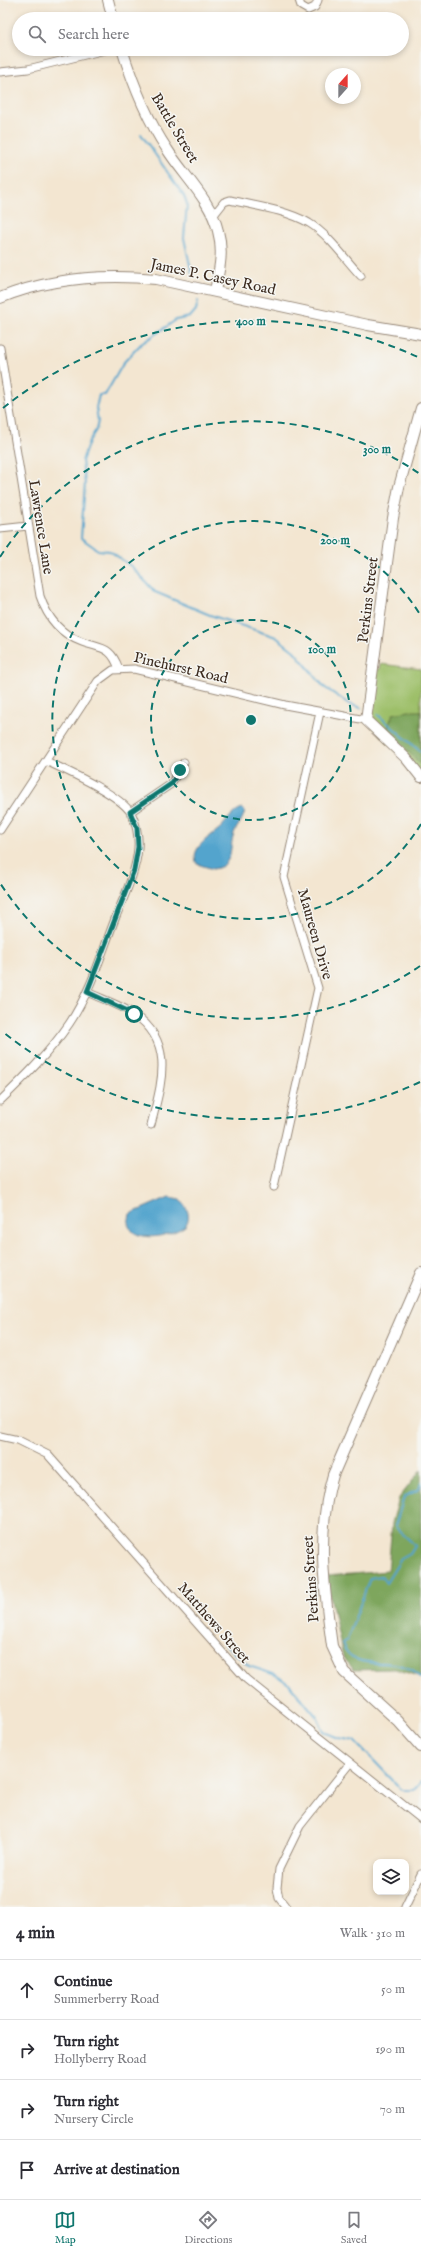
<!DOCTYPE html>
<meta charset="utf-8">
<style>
body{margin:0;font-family:"IM FELL English",serif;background:#f7f7f7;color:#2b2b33}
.controls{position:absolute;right:12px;bottom:12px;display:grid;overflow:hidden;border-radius:8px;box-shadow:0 2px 6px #0003}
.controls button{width:36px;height:36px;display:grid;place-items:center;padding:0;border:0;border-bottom:1px solid #e1e1e2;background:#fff;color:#2b2b33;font:20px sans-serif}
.compass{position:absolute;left:325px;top:68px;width:36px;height:36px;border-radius:50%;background:#fff;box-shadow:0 2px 6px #0003;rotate:21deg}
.stop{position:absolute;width:12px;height:12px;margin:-9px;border:3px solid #0f766e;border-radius:50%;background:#fff}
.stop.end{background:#0f766e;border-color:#fff;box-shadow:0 1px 4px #0008}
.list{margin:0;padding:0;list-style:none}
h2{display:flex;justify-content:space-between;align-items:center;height:52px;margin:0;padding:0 16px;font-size:17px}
h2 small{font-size:13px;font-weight:400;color:#7c7c81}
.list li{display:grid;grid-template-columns:26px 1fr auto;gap:12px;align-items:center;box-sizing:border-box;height:60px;padding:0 16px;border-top:1px solid #e1e1e2}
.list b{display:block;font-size:15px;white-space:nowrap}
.list p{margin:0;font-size:13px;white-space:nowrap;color:#7c7c81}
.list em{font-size:13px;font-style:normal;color:#7c7c81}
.icon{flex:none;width:22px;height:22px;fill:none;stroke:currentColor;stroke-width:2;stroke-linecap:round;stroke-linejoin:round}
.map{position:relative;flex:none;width:421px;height:1907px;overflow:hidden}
.search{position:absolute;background:#fff;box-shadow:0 2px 6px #0003;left:12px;right:12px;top:12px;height:44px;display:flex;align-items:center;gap:10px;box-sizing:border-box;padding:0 14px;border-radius:22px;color:#7c7c81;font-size:15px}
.sheet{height:292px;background:#fff}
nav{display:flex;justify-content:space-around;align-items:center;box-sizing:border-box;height:56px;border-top:1px solid #e1e1e2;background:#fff;font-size:11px;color:#7c7c81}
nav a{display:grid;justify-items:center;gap:2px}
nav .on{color:#0f766e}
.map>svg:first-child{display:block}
.green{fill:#9dbf69;stroke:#6c7444}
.forest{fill:#7ea65d;stroke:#5c683e}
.water{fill:#52a4cd;stroke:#466776}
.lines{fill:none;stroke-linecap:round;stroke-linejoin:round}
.stream{stroke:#52a4cd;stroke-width:2}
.street-casing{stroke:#978878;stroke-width:9}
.secondary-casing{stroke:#978878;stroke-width:12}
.street{stroke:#fff;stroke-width:7}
.secondary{stroke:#fff;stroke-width:10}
.route{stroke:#0f766e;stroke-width:5}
.ring{fill:none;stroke:#0f766e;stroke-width:2;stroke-dasharray:7 5}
.labels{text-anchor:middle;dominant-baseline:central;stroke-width:3;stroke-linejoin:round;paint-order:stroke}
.street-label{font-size:15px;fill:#3b2a1e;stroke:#f6f6f2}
.centre{fill:#0f766e;stroke:#f6f6f2;stroke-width:2}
.ring-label{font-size:12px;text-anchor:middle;font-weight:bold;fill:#0f766e;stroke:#f6f6f2;stroke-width:3;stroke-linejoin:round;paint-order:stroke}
</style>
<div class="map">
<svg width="421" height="1907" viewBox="0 0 421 1907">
<rect width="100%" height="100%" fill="#f6f6f2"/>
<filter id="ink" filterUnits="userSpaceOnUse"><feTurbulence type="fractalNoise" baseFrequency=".025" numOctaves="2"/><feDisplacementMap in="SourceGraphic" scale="8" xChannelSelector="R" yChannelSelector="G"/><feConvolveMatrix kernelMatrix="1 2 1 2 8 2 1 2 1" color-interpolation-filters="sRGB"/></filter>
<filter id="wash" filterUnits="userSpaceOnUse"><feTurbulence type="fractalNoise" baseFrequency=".012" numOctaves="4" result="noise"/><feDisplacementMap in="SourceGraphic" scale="16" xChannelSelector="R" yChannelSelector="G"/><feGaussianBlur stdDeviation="0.9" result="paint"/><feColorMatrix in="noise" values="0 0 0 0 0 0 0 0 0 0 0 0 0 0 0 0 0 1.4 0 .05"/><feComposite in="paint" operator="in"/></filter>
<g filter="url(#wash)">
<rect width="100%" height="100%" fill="#f3e6d1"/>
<path class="green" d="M 381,664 L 421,669 L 421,777 L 366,720 L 374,669 L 380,669 Z"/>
<path class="forest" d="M 409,711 L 421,711 L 421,765 L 387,729 L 393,714 Z
M 421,1470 L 421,1677 L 395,1669 L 354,1670 L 343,1657 L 326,1576 L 388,1571 L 392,1523 L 399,1498 Z"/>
<path class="water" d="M 242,808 L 245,811 C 243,819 239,824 235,831 C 228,845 236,866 213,869 L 197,864 C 188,846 215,835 223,825 C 229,818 234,811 242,808 Z
M 169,1197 L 180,1199 C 187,1207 192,1217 185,1226 C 171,1236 135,1245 128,1224 L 130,1214 Z"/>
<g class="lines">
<path class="stream" d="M 141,134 L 184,196 L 187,204 L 184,238 L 192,274
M 198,301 L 196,310 L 190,317 L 176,320 L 141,344 L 124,362 L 105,395 L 99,395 L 96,408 L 98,421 L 96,430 L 89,441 L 82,461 L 85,483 L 81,538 L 98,550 L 110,551 L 132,567 L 155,592 L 210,615 L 276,637 L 294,651 L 324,687 L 349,704 L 361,708
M 378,715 L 421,752
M 421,1483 L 419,1489 L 404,1497 L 395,1526 C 401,1534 409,1538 415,1546 L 410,1554 L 401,1559 L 386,1583 L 381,1576 L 370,1578 L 347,1640 L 342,1643 C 351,1669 378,1660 399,1665 C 406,1667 415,1673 421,1678
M 225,1644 L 249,1666 L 276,1675 L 290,1685 L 317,1717 L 324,1732 L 339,1738 L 355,1741 L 402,1790 L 414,1790 L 421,1782"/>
</g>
</g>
<g filter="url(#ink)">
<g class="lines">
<g class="street-casing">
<path id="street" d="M 299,0 L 301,6 L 308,10 L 315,7 L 318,0
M 0,72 L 28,69 L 109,49
M 213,216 L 224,202 L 230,200 C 256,206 286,210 309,223 C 329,235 345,259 361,276
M 0,348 L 40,596 C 47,617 60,634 82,642 C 102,649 111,646 119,669
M 0,529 L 28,526
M 130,812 L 171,784 L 184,762
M 0,830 L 98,681 L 113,670 L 134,669 L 285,705 L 366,720
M 87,992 C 102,999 120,1005 134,1014 C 176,1043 161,1084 151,1125
M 0,1101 C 25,1077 49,1053 69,1024 C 90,993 101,955 115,919 C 124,896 136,873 138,848 C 139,837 136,822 131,813 C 119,794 67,771 46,761
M 274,1187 L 318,988 L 284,877 L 320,712
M 0,1436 L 18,1440 L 48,1455 L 246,1679 L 421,1819
M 286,1907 L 279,1898 L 277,1888 L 279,1869 L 300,1826 L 350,1763
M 405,1907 L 421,1874"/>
</g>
<g class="secondary-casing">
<path id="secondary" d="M 108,0 L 113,19
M 122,49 C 133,84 146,118 167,149 C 183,175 211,200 218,231 C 224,252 219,271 215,291
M 0,298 C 50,278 102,274 156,279 L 368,325 L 421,334
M 421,408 L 399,487 L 393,518 L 366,720 L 406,758 L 421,777
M 421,1273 L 333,1475 C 316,1532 324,1588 332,1646 L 344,1672 L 398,1721 L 421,1747"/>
</g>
<use href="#street" class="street"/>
<use href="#secondary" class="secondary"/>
</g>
</g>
<g class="lines" filter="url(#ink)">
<path class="route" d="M 134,1014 L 87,992 L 134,870 L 138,847 L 137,828 L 130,812 L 171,784 L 180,770"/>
</g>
<g class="ring">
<circle cx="251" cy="720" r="100"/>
<path d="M421 824A199 199 0 1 1 421 616"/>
<path d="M420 966A299 299 0 0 1 0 883M0 557A299 299 0 0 1 420 474"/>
<path d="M420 1082A399 399 0 0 1 3 1032M3 408A399 399 0 0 1 420 358"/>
</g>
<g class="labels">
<g class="street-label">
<text transform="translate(175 128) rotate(59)">Battle Street</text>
<text transform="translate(213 277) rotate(12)">James P. Casey Road</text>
<text transform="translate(41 527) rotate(81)">Lawrence Lane</text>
<text transform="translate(368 600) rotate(-83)">Perkins Street</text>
<text transform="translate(181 668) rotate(13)">Pinehurst Road</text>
<text transform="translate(315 934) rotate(74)">Maureen Drive</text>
<text transform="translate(311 1579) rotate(-94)">Perkins Street</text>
<text transform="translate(214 1623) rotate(49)">Matthews Street</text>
</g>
</g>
<circle cx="251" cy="720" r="6" class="centre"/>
<g class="ring-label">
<text x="251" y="325">400 m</text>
<text x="377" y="453">300 m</text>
<text x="335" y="544">200 m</text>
<text x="322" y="653">100 m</text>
</g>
</svg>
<div class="controls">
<button><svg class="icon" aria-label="layers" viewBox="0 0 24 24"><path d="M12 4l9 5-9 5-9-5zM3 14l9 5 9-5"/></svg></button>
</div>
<svg class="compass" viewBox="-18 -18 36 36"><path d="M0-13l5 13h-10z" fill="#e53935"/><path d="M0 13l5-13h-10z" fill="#7c7c81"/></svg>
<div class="stop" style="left:134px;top:1014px"></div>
<div class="stop end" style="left:180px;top:770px"></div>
<div class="search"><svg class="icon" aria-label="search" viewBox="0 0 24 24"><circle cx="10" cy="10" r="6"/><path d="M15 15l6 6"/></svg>Search here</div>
</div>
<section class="sheet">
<h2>4 min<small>Walk · 310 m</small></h2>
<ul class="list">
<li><svg class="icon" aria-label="ahead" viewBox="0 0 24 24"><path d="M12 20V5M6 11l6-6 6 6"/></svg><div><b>Continue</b><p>Summerberry Road</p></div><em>50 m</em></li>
<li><svg class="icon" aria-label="right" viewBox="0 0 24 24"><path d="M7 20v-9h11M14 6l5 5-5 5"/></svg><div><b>Turn right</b><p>Hollyberry Road</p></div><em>190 m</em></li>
<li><svg class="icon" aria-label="right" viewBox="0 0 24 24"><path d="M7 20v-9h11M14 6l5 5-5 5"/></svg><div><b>Turn right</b><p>Nursery Circle</p></div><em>70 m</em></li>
<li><svg class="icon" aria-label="arrive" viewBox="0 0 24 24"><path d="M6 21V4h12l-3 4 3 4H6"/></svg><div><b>Arrive at destination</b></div></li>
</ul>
</section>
<nav>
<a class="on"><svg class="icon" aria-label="map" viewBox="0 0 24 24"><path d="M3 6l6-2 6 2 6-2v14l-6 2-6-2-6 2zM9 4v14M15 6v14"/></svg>Map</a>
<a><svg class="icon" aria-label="directions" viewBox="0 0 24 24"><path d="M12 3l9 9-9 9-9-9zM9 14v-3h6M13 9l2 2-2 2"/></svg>Directions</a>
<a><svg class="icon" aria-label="saved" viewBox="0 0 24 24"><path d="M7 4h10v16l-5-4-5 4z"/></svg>Saved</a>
</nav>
